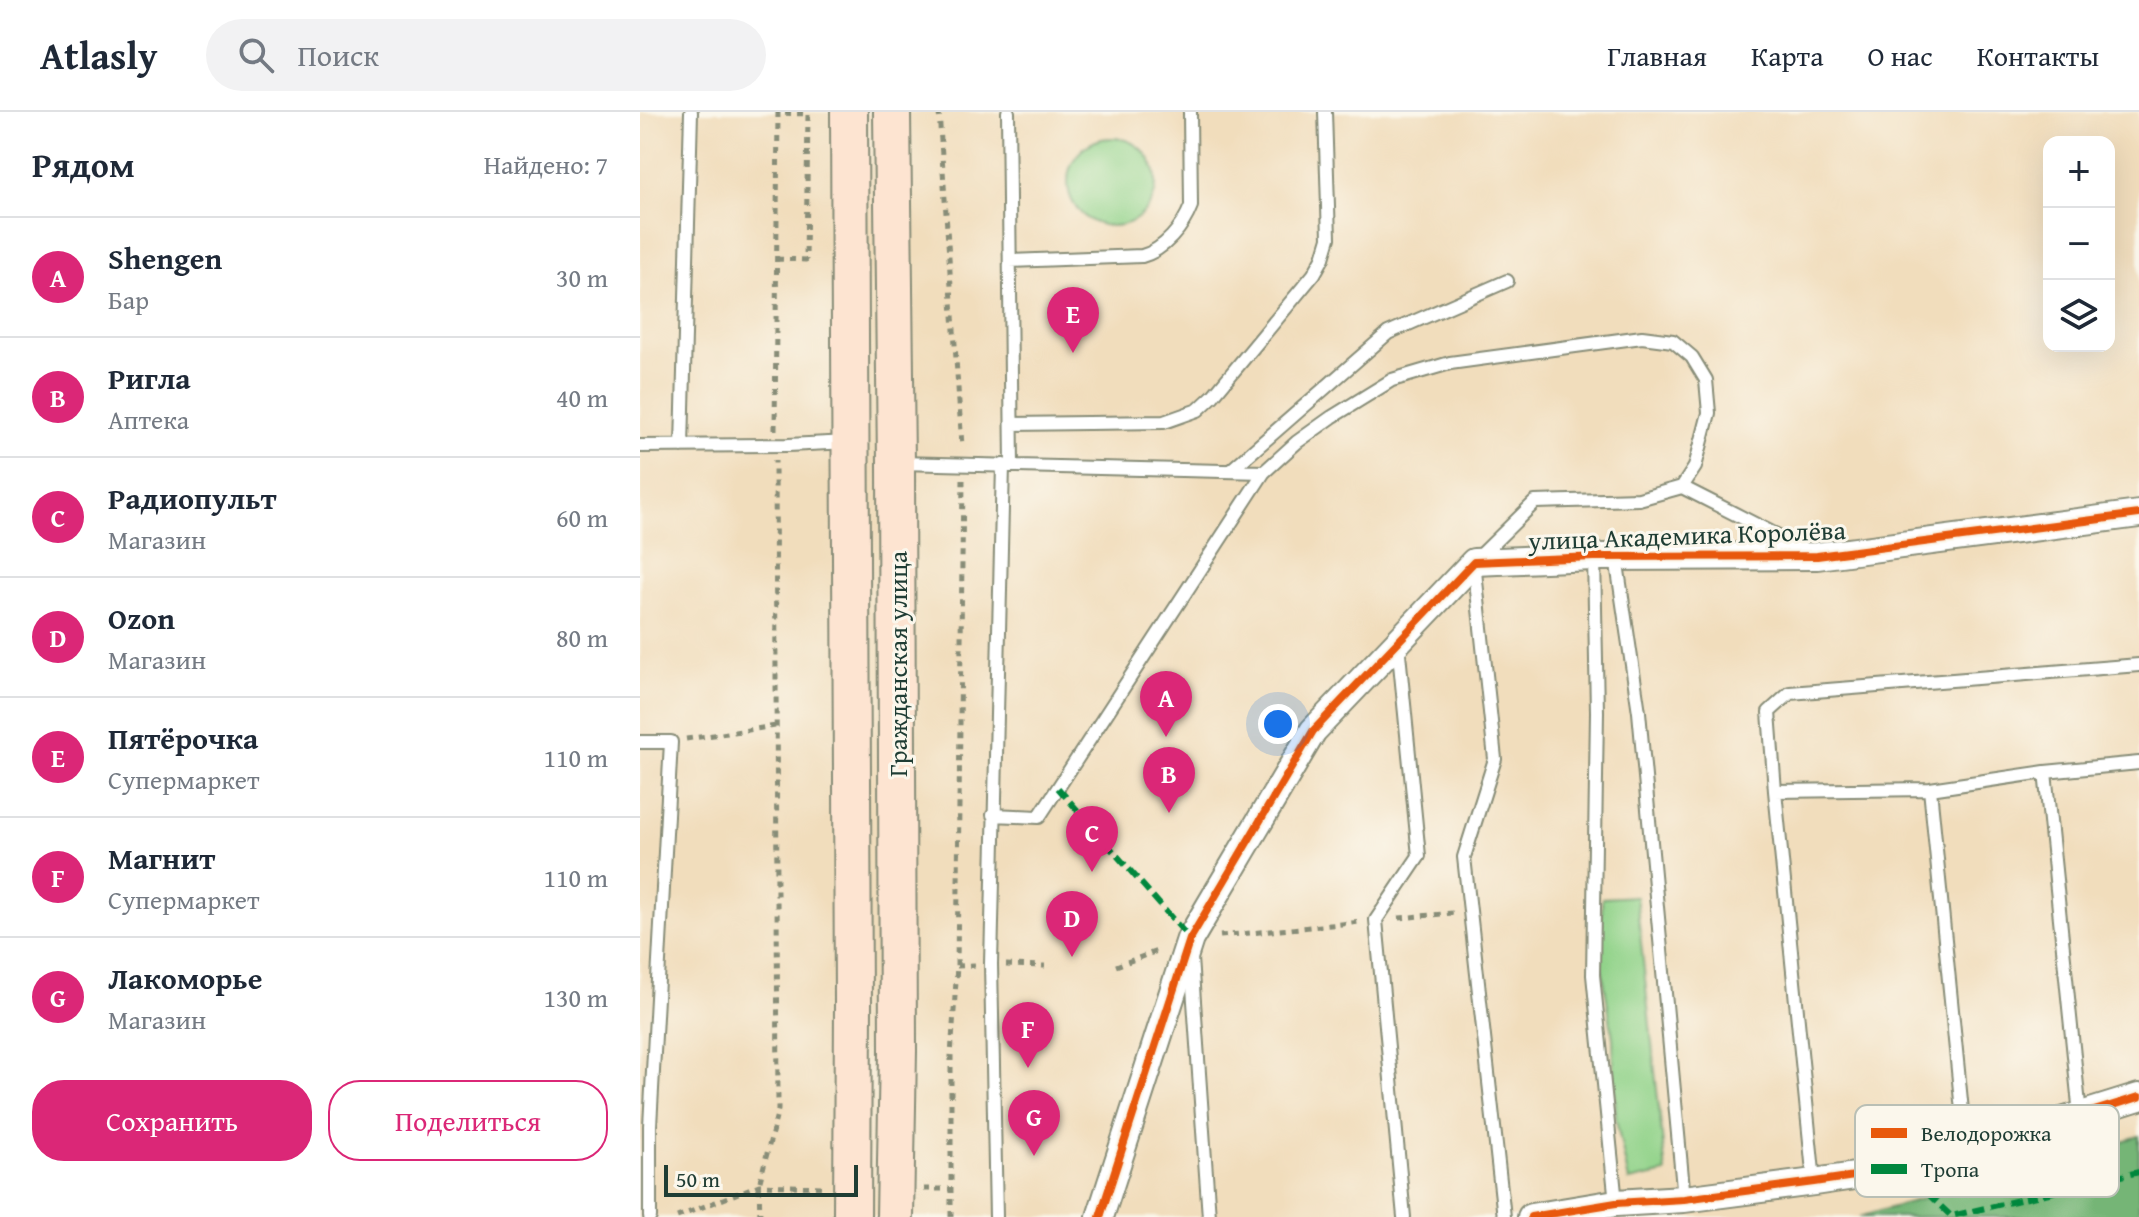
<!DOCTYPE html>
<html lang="ru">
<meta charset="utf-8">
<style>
body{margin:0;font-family:"Gentium Book Plus",serif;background:#f2f2f3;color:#1f2937}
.controls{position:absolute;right:24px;top:24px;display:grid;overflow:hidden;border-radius:16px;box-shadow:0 8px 32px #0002}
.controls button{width:72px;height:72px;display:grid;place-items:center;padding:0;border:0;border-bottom:2px solid #e0e1e3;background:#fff;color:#1f2937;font:40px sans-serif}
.scale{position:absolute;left:24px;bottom:20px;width:194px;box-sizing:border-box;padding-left:8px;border:4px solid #1f3d34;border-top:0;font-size:22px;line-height:28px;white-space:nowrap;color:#1f3d34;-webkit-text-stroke:6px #fbf7ec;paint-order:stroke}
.you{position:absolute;left:638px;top:612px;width:28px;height:28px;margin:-20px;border:6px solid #fff;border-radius:50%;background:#1a73e8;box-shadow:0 0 0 12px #1a73e833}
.badge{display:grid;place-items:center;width:52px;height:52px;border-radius:50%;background:#db2777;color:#fff;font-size:26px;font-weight:700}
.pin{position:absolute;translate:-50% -66px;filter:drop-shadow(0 2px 4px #0008)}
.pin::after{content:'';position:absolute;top:42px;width:28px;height:24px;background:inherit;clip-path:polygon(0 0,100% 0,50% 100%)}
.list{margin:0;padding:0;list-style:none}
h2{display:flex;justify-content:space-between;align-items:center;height:104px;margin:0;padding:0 32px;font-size:34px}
h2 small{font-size:26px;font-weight:400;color:#747a83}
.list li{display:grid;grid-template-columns:52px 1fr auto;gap:24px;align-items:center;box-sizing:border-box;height:120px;padding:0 32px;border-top:2px solid #e0e1e3}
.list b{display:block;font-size:30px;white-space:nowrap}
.list p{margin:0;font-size:26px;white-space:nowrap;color:#747a83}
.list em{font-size:26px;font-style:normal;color:#747a83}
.actions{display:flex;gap:16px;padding:24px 32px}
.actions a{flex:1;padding:18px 0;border:2px solid #db2777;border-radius:32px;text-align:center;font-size:28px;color:#db2777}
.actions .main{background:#db2777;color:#fff}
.icon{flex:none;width:44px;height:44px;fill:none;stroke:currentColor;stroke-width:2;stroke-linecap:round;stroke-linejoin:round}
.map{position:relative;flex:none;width:1499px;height:1105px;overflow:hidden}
header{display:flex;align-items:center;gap:48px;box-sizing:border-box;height:112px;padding:0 40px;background:#fff;border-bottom:2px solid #e0e1e3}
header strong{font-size:38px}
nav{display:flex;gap:44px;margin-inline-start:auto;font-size:28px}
.search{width:560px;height:72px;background:#f2f2f3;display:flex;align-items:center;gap:20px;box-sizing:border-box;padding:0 28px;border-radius:44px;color:#747a83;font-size:30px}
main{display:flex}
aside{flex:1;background:#fff}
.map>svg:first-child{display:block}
.green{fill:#92d38a;stroke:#58885f;stroke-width:2}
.forest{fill:#75b576;stroke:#4a7955;stroke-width:2}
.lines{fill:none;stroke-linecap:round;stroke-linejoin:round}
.lane-casing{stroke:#888d78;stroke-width:16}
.street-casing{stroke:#888d78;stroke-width:30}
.secondary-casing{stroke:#888d78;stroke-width:40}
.path{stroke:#888d78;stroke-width:5;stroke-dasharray:6 6;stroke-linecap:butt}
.lane{stroke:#fff;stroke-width:12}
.street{stroke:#fff;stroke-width:26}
.secondary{stroke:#fde4d1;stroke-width:36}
.quiet{stroke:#00873e;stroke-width:6;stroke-dasharray:12 6;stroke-linecap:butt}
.cycleway-casing{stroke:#fbf7ec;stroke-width:13}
.cycleway{stroke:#e8590c;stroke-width:8}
.labels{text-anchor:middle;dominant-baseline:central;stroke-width:6;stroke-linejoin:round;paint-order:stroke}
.street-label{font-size:26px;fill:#1f3d34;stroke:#fbf7ec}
.key{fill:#fbf7ec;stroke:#b9bfb5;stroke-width:2}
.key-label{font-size:22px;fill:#1f3d34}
</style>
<header>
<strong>Atlasly</strong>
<div class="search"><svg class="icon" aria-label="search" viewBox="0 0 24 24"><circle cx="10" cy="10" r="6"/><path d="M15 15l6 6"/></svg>Поиск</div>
<nav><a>Главная</a><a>Карта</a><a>О нас</a><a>Контакты</a></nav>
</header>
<main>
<aside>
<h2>Рядом<small>Найдено: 7</small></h2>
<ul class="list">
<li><span class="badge">A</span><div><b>Shengen</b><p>Бар</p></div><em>30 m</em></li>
<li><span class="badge">B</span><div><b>Ригла</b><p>Аптека</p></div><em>40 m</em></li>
<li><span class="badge">C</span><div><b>Радиопульт</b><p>Магазин</p></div><em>60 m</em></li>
<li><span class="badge">D</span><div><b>Ozon</b><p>Магазин</p></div><em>80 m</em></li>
<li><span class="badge">E</span><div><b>Пятёрочка</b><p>Супермаркет</p></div><em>110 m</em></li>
<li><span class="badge">F</span><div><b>Магнит</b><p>Супермаркет</p></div><em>110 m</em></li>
<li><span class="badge">G</span><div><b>Лакоморье</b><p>Магазин</p></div><em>130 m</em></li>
</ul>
<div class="actions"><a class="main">Сохранить</a><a>Поделиться</a></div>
</aside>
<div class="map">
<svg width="1499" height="1105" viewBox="0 0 1499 1105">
<rect width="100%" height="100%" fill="#fbf7ec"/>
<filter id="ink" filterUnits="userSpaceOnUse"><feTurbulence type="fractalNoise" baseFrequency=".0125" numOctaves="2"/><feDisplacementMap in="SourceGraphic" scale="16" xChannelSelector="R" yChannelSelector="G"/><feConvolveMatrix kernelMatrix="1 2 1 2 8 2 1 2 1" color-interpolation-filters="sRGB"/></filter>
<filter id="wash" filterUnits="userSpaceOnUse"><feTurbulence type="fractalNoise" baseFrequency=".006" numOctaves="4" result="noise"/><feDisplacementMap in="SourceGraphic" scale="32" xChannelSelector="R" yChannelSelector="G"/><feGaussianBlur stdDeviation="1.8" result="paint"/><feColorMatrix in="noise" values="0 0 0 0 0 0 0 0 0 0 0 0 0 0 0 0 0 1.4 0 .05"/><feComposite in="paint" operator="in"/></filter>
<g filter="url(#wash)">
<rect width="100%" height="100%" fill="#f1ddbc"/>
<path class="green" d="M428 70a44 44 0 1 1 88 0a44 44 0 1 1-88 0Z
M 996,784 L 1026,1061 L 989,1069 L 976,1008 L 973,926 L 962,856 L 962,786 Z"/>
<path class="forest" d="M 1499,1024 L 1499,1105 L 1219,1105 Z"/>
</g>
<g filter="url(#ink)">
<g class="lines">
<g class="lane-casing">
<path id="lane" d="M 368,0 L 372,353
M 370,149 L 502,144 C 524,138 543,115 551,94 L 550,0
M 372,312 L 524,310 L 558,298 L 573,284 L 674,162 L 683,146 L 689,126 L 685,0
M 0,334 L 148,333 L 209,330
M 42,334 L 51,0
M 260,351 L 624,360 L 657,330 L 692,305 L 752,268 L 810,251 L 1002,225 L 1033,229 L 1052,245 L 1066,268 L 1069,301 L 1055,355 L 1042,375 L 999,387 L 895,390 L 834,450 L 855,647 L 824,745 L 864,1105
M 590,359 L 748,221 L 867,169
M 1042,375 L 1164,437
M 954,445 L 957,600 L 953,863 L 976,1091
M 976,445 L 999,600 L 1044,1087
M 758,531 L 779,744 L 736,808 L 764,1105
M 0,630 L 31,630 L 10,1014 L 10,1105
M 1405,660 L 1440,1003
M 1290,677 L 1326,1039
M 1135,679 L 1129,600 L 1150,581 L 1499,553
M 353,703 L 399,705 L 624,360
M 551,846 L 569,1105
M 1174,1070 L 1135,679 L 1290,677 L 1405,660 L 1499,651
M 356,1105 L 351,852 L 363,353"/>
</g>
<g class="street-casing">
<path id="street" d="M 460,1105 L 550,827 L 673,619 L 834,450 L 954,445 L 1177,444 L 1499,402
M 891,1105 L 976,1091 L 1044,1087 L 1174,1070 L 1262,1057 L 1326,1039 L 1499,985"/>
</g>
<g class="secondary-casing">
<path id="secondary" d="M 209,0 L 213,891 L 212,1105
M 252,0 L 256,351 L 258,939 L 255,1105"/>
</g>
<path class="path" d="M 299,0 L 322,334
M 137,147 L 166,148 L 168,2 L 138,1
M 135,318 L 138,0
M 46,627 L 136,614
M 759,806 L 813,801
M 580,824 L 721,810
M 366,853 L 405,854
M 317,854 L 336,853
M 476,854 L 520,838
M 284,1077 L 310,1077
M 37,1105 L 119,1073 L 182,1075
M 120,1105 L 119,1073 L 138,998 L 135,348
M 311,1105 L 311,944 L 317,854 L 323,368"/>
<use href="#lane" class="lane"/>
<use href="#street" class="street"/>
<use href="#secondary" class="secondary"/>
<path class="quiet" d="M 418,676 L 550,827
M 1262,1057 L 1311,1104 L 1499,1060"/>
<g class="cycleway-casing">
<path id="cycleway" d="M 460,1105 L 550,827 L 673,619 L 834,450 L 954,445 L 1177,444 L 1499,402
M 891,1105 L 976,1091 L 1044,1087 L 1174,1070 L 1262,1057 L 1326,1039 L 1499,985"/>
</g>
<use href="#cycleway" class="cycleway"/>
</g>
</g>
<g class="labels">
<g class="street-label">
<text transform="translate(1047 423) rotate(-2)">улица Академика Королёва</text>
<text transform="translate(257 552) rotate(-90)">Гражданская улица</text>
</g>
</g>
<rect x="1215" y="993" width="264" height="92" rx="12" class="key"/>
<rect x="1231" y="1016" width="36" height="10" fill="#e8590c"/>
<rect x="1231" y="1052" width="36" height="10" fill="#00873e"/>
<g class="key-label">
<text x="1281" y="1029">Велодорожка</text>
<text x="1281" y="1065">Тропа</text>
</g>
</svg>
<div class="controls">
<button>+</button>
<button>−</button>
<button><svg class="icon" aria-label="layers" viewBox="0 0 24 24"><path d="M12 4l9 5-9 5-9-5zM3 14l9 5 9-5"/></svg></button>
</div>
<div class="scale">50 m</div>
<div class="you"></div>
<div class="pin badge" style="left:526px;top:625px">A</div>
<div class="pin badge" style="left:529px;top:701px">B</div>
<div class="pin badge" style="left:452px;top:760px">C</div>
<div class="pin badge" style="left:432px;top:845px">D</div>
<div class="pin badge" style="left:433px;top:241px">E</div>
<div class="pin badge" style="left:388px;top:956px">F</div>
<div class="pin badge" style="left:394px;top:1044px">G</div>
</div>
</main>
